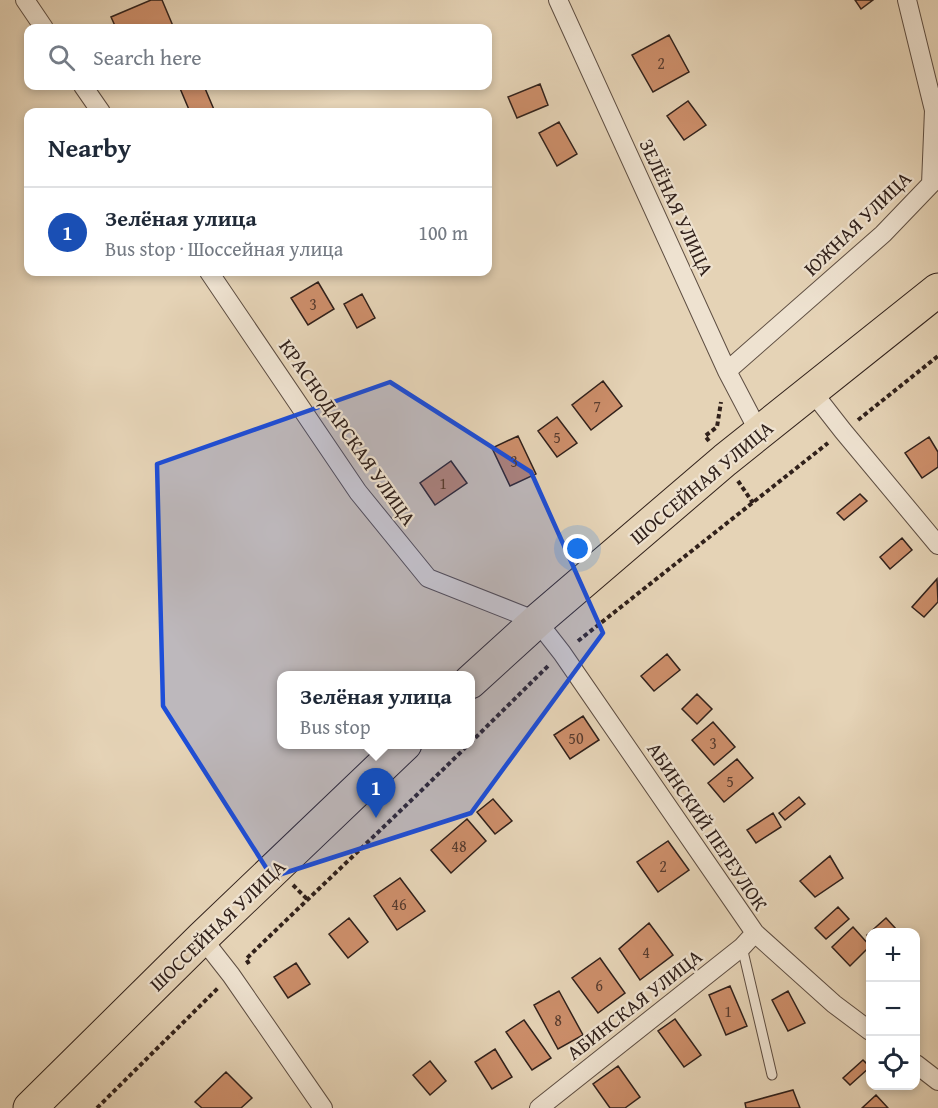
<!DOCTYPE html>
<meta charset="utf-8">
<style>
body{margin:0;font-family:"Gentium Book Plus",serif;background:#f2f2f3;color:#1f2937}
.controls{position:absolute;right:18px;bottom:18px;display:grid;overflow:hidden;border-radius:12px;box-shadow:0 3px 9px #0003}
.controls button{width:54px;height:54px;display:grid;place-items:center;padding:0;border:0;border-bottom:2px solid #e0e1e3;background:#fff;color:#1f2937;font:30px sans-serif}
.you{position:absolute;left:578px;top:549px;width:21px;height:21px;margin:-15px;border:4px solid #fff;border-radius:50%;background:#1a73e8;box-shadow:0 0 0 9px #1a73e833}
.badge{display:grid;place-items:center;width:39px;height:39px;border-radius:50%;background:#8f2418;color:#fff;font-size:20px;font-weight:700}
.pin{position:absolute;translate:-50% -50px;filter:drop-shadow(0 2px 3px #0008)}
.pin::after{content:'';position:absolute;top:32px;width:21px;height:18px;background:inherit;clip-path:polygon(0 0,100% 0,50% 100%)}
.popup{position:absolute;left:277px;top:671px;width:198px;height:78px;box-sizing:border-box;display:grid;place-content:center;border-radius:12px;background:#fff;filter:drop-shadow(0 2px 4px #0005);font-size:20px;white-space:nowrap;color:#747a83}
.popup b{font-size:22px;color:#1f2937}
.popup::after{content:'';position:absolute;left:50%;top:100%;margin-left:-12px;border:12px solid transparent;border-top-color:#fff}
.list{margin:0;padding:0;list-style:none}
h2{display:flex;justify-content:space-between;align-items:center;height:78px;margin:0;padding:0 24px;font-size:26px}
h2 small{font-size:20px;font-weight:400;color:#747a83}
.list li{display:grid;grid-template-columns:39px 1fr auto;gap:18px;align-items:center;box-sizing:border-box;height:90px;padding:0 24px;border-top:2px solid #e0e1e3}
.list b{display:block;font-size:22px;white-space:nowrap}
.list p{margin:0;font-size:20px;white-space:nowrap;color:#747a83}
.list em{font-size:20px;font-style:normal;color:#747a83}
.icon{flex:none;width:33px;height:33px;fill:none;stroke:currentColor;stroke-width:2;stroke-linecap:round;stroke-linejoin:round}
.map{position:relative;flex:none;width:938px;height:1108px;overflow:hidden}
.search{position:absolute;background:#fff;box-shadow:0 3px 9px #0003;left:24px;top:24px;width:468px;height:66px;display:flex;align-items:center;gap:15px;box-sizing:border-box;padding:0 21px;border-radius:12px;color:#747a83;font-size:22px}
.panel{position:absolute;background:#fff;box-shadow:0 3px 9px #0003;left:24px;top:108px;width:468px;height:168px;border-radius:12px}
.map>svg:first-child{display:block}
.building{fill:#cc8e6a;stroke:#31211b;stroke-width:1.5}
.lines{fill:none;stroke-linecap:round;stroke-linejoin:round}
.lane-casing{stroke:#5e4e42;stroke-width:11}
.street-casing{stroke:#5e4e42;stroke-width:20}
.highway-casing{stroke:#31211b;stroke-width:35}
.path{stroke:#31211b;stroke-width:4;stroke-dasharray:4.5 3;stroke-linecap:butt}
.lane{stroke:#eee2d0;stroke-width:9}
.street{stroke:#eee2d0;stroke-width:18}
.highway{stroke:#e5d3b6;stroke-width:33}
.marked{fill:#1d4ed8;fill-opacity:0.2;stroke:#1d4ed8;stroke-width:4.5;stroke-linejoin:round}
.labels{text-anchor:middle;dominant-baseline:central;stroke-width:4.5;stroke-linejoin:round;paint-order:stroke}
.number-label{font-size:16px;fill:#583c2f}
.street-label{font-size:20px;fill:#31211b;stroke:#eee2d0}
</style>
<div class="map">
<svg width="938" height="1108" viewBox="0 0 938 1108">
<rect width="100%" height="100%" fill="#e5d3b6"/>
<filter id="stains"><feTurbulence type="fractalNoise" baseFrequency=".00333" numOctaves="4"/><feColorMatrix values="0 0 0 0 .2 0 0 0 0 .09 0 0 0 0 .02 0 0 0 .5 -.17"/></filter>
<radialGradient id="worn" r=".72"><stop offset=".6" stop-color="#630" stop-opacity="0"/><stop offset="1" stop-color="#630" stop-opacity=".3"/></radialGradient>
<path class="building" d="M 151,0 L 162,0 L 173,26 L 167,28 L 116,28 L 111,17 Z
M 855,0 L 873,0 L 861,9 Z
M 669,35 L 689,72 L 653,92 L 632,55 Z
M 540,84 L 548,105 L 517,118 L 508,97 Z
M 179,86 L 204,86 L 215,112 L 190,112 Z
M 688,101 L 706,125 L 684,140 L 667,116 Z
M 559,122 L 577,154 L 557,166 L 539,133 Z
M 318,282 L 334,309 L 308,325 L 291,298 Z
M 362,294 L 375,318 L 357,328 L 344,304 Z
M 603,381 L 622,406 L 591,430 L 572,405 Z
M 557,417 L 577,443 L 557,457 L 538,431 Z
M 518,436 L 536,474 L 510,486 L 492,448 Z
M 929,437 L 938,452 L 938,467 L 922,478 L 905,453 Z
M 451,461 L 467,483 L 435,505 L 420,483 Z
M 860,494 L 867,501 L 844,520 L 837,513 Z
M 902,538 L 912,550 L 890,569 L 880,557 Z
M 937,579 L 938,602 L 924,617 L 912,607 Z
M 667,654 L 680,670 L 654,691 L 641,676 Z
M 697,694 L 712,709 L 697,724 L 682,709 Z
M 583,716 L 599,740 L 570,759 L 554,735 Z
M 713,722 L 735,747 L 714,765 L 692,740 Z
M 737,759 L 753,778 L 724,802 L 708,783 Z
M 799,797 L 805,804 L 785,820 L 779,813 Z
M 493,799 L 512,821 L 495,834 L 477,812 Z
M 773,813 L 781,827 L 756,843 L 747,830 Z
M 467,819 L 486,841 L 451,873 L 431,850 Z
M 668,841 L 689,870 L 658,892 L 637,862 Z
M 830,856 L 843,878 L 815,897 L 800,881 Z
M 400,878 L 425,911 L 397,930 L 374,896 Z
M 838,907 L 849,919 L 826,939 L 815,928 Z
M 349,918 L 368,942 L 348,958 L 329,934 Z
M 886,918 L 896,929 L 892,932 L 870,932 L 870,938 L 867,935 Z
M 649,923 L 673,955 L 640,980 L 619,949 Z
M 853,927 L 870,946 L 850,966 L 832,947 Z
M 600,958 L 625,993 L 598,1013 L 572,978 Z
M 296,963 L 310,984 L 288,998 L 274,977 Z
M 730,986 L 747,1026 L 726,1035 L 709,995 Z
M 559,991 L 583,1035 L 558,1049 L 534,1005 Z
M 788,991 L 805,1023 L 788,1031 L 772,1000 Z
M 675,1019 L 701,1055 L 684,1067 L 658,1031 Z
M 524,1020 L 551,1058 L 532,1070 L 506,1032 Z
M 495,1049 L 512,1077 L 492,1089 L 475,1062 Z
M 863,1060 L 870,1067 L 850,1085 L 843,1078 Z
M 430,1061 L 446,1081 L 430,1095 L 413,1075 Z
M 618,1066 L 640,1097 L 625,1108 L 610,1108 L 593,1084 Z
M 226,1072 L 252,1098 L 241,1108 L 202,1108 L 195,1102 Z
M 793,1090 L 800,1108 L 746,1108 L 745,1103 Z
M 876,1095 L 888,1108 L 862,1108 Z"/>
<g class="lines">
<g class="lane-casing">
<path id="lane" d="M 742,947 L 772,1075"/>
</g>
<g class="street-casing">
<path id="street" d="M 25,0 L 44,28
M 558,0 L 727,371 L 759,432
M 83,86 L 101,112
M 209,272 L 358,492 L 428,578 L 537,621 L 562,653 L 755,933 L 834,1004 L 870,1031
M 727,371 L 883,234 L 931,184 L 934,110 L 907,0
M 811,390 L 843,431 L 938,545
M 202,938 L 231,975 L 323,1108
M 916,1064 L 938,1081
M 539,1108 L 742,947 L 755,933"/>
</g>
<g class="highway-casing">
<path id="highway" d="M 470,682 L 537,621 L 725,460 L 938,290
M 30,1108 L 202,938 L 405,744"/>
</g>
<path class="path" d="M 858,420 L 938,356
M 709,441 L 705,436 L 717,427 L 721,402
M 738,481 L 753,503
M 578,641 L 828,443
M 470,743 L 549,665
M 293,885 L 307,899
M 249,964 L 246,959 C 320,887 395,817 469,744
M 97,1108 L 219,987"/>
<use href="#lane" class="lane"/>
<use href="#street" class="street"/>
<use href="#highway" class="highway"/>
</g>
<path class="marked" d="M 390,382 L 531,472 L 603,633 L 471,813 L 272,877 L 163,706 L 157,464 Z"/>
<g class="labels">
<g class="number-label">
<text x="661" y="63">2</text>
<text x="313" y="304">3</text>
<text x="597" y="406">7</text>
<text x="557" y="437">5</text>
<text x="514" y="461">3</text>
<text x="443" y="483">1</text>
<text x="576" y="738">50</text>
<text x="713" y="743">3</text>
<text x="730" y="781">5</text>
<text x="459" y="846">48</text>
<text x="663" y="866">2</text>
<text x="399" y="904">46</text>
<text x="646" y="952">4</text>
<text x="599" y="985">6</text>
<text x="728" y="1011">1</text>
<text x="558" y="1020">8</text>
</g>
<g class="street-label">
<text transform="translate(677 207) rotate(65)">ЗЕЛЁНАЯ УЛИЦА</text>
<text transform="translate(857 223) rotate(-44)">ЮЖНАЯ УЛИЦА</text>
<text transform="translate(348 432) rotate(55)">КРАСНОДАРСКАЯ УЛИЦА</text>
<text transform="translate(701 482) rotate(-40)">ШОССЕЙНАЯ УЛИЦА</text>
<text transform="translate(708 826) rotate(56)">АБИНСКИЙ ПЕРЕУЛОК</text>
<text transform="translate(217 925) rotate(-44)">ШОССЕЙНАЯ УЛИЦА</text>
<text transform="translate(634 1004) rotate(-38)">АБИНСКАЯ УЛИЦА</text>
</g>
</g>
<rect width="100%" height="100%" filter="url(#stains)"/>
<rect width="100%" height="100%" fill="url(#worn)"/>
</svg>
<div class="controls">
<button>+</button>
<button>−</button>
<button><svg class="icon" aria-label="locate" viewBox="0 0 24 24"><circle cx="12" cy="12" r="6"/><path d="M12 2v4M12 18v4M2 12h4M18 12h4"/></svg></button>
</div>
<div class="you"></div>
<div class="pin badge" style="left:376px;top:818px;background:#1a4fb4">1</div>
<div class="popup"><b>Зелёная улица</b>Bus stop</div>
<div class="search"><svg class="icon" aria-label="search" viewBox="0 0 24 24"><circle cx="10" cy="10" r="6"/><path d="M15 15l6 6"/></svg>Search here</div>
<section class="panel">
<h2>Nearby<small></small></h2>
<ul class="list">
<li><span class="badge" style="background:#1a4fb4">1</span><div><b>Зелёная улица</b><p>Bus stop · Шоссейная улица</p></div><em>100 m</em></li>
</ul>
</section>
</div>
